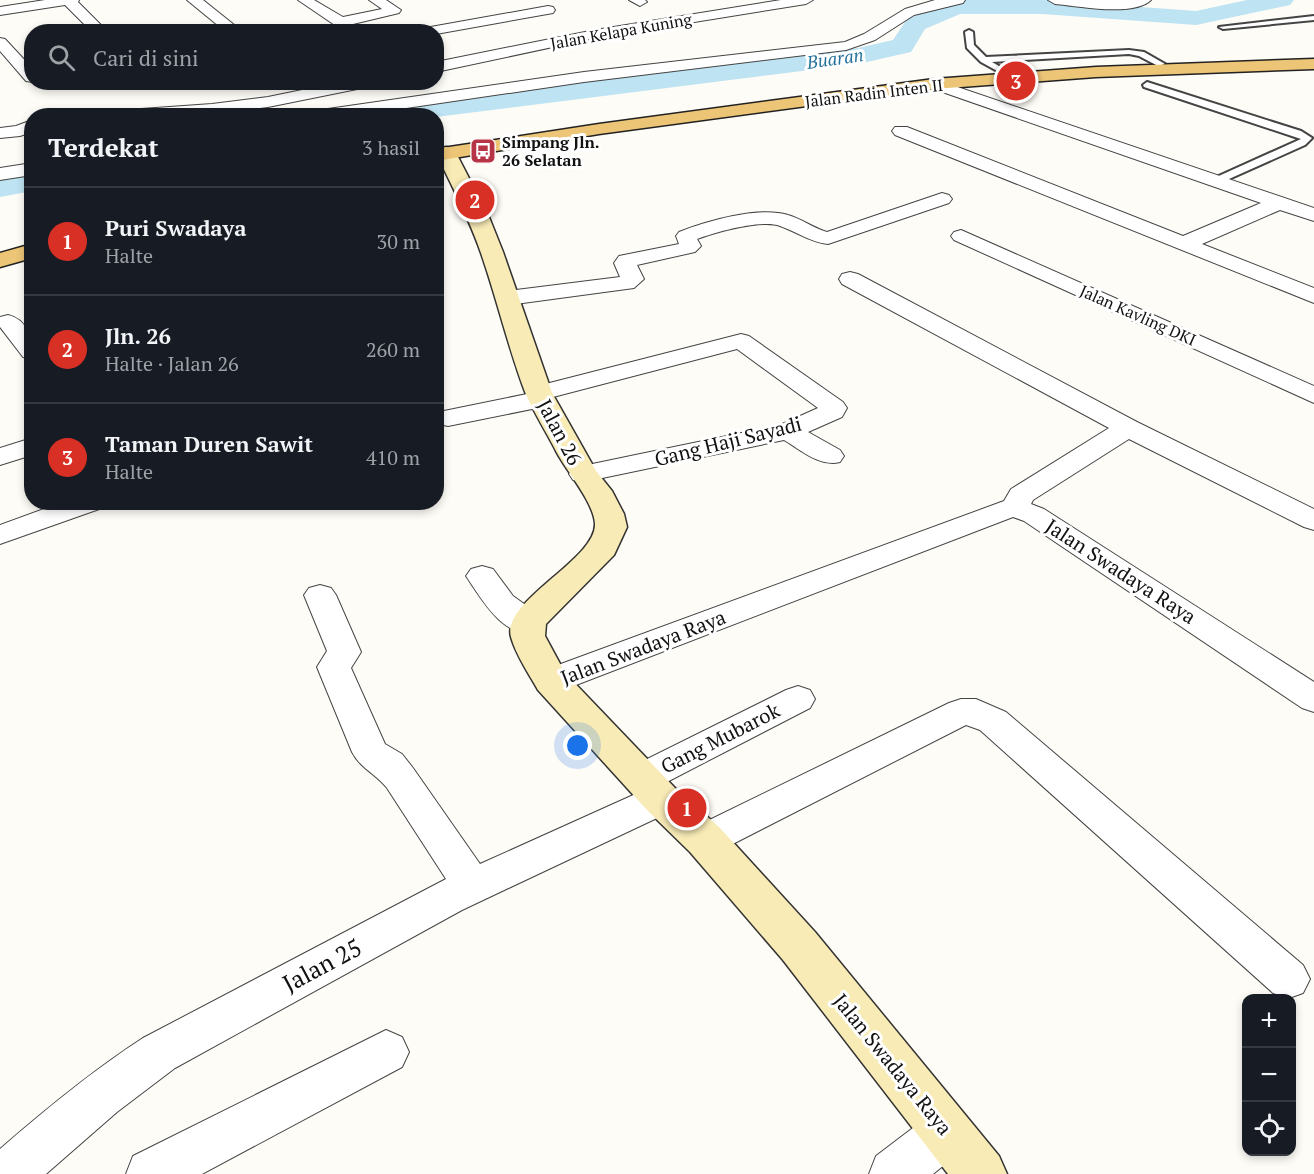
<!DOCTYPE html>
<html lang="id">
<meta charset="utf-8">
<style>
body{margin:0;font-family:"PT Serif",serif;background:#20242c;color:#f1f3f6}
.controls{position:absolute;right:18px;bottom:18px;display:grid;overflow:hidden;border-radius:12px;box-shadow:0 3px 9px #0003}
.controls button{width:54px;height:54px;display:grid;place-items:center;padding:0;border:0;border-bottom:2px solid #363941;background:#171b24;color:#f1f3f6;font:30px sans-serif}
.you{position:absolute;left:578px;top:746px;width:21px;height:21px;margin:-15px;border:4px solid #fff;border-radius:50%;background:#1a73e8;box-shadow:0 0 0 9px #1a73e833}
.badge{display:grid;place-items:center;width:39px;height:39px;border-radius:50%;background:#d93025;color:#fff;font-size:20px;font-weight:700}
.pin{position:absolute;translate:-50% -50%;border:3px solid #fff;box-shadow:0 2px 6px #0006}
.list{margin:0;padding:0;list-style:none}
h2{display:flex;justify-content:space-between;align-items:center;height:78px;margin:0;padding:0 24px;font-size:26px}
h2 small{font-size:20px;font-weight:400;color:#9ea1a6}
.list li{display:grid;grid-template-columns:39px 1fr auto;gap:18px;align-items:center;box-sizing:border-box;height:108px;padding:0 24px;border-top:2px solid #363941}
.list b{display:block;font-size:22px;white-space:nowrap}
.list p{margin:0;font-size:20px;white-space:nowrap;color:#9ea1a6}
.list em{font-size:20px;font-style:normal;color:#9ea1a6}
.icon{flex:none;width:33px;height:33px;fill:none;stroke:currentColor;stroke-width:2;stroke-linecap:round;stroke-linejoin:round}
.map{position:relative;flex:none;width:1314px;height:1174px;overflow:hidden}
.search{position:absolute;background:#171b24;box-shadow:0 3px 9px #0003;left:24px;top:24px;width:420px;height:66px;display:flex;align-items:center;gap:15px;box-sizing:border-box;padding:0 21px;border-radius:24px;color:#9ea1a6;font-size:22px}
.panel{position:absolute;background:#171b24;box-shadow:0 3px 9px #0003;left:24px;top:108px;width:420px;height:402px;border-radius:24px}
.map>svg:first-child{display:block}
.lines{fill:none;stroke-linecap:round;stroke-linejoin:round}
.river{fill:#bee3f2;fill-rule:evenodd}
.lane-casing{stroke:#444;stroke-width:4}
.street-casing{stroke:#444;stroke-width:2}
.secondary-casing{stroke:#333;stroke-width:3}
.primary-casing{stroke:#222;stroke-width:3}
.lane{fill:#fff;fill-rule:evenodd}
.street{fill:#fff;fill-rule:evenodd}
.secondary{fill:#f8ebb6;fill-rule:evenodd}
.primary{fill:#edc577;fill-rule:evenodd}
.labels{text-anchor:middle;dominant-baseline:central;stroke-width:6;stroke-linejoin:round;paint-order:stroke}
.far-street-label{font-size:16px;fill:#111;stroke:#fff}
.far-poi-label{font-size:16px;font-weight:bold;fill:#111;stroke:#fff;text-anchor:start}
.far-water-label{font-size:18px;font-style:italic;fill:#23719a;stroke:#fff}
.street-label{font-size:20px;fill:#111;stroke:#fff}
.near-street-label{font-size:24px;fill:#111;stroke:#fff}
</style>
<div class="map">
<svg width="1314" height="1174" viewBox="0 0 1314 1174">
<rect width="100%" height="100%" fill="#fefcf6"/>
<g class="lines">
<path class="river" d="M 955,0 L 1045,0 L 1196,11 L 1247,0 L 1294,0 L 1290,5 L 1196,25 L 1042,14 L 960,14 L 925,29 L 911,52 L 858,64 L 436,117 L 358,116 L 362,110 L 373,107 L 858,48 L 893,40 L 907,19 Z
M 32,171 L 32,191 L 0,197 L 0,177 Z"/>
<g class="lane-casing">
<path id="lane" d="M 1314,16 L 1314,20 L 1223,29 L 1219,27 Z
M 969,30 L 973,32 L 974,45 L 986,57 L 1129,50 L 1144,52 L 1165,64 L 1158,66 L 1139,56 L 1129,54 L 992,62 L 1004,69 L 1004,73 L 1001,73 L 981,62 L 967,48 L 965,32 Z
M 1147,82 L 1301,131 L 1312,138 L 1305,145 L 1220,183 L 1212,183 L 1212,179 L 1301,139 L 1144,87 L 1143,85 Z"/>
</g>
<g class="street-casing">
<path id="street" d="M 45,0 L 79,0 L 78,2 L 108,32 L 92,32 L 65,5 L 0,15 L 0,7 Z
M 187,0 L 203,0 L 243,32 L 226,32 Z
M 298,0 L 314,0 L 343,17 L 382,9 L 369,0 L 386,0 L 401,10 L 399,13 L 353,24 L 363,32 L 345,32 Z
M 629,0 L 645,0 L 647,2 L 640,6 Z
M 781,0 L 813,0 L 806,4 L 595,38 L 436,72 L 436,62 L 595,30 Z
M 935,0 L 965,0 L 963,3 L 914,15 L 875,40 L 846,50 L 584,82 L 352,116 L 306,116 L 314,111 L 584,72 L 845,42 L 864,34 L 905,9 Z
M 1048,0 L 1151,0 C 1134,17 1078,6 1055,4 Z
M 548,6 L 553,7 L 555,10 L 553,13 L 436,34 L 436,32 L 418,32 L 425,28 Z
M 0,38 L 5,39 L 32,68 L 33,82 L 26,81 L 0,51 Z
M 934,79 L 1314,208 L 1314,221 L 1280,210 L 1202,244 L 1314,288 L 1314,303 L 895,135 L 892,131 L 895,127 L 907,127 L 1183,236 L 1261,203 L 928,87 L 926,84 Z
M 341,82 L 375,82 L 367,87 L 268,107 L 212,114 L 105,116 L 113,111 L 212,104 L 268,97 Z
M 32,120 L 32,132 L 20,136 L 0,138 L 0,128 L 16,126 Z
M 32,163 L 32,175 L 0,180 L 0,168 Z
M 942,193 L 949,195 L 952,199 L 949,203 L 828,244 C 810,242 797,232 780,226 C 762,219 716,232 697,239 L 701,246 L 695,252 L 637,265 L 644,279 L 634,288 L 508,305 L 500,303 L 497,298 L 500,293 L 508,291 L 620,277 L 614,263 L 619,256 L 679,244 L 676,236 L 679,232 C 707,221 759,206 788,215 C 802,219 813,228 827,232 Z
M 961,230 L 1314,386 L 1314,403 L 954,240 L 951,236 L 954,232 Z
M 850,272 L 858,274 L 1137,422 L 1314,509 L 1314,530 L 1304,527 L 1129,439 L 1033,500 L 1031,504 L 1044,509 L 1314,682 L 1314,712 L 1302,708 L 1024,521 L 1013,517 L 563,690 L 551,693 L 539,690 L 534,681 L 539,672 L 1004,501 L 1011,489 L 1109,428 L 842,284 L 839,279 L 842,274 Z
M 8,315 C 29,320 32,340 32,359 L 23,357 L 0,327 L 0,317 Z
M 741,334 L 749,336 L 843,402 L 847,408 L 842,417 L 808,432 L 840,450 L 844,456 L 840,462 C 819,467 801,450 784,440 L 583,482 L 573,480 L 569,474 L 573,468 L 780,425 L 818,408 L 737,349 L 553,397 L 555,399 L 551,404 L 542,407 L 448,426 L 439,424 L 436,420 L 439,412 L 527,394 L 530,388 Z
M 32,438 L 32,455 L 0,465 L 0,448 Z
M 63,502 L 106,502 L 102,508 L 0,544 L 0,525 Z
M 482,566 L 493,569 L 513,596 L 541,616 L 545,624 L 541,632 C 505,642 483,601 466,576 L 471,569 Z
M 320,585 L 331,588 L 336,595 L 361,652 L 351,668 L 385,744 L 402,754 L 413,768 L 480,864 L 640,792 L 629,788 L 623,778 L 629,768 L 786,690 L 798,686 L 810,690 L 815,699 L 810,708 L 663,784 L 674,788 L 680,799 L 674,810 L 462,910 L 175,1068 L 117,1112 L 46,1174 L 0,1174 L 0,1149 C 46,1109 92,1071 143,1038 L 446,879 L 387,788 C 375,773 361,769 352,752 L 317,667 L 327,651 L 304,595 L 309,588 Z
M 961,699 L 976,699 L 1006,712 L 1303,965 L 1310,979 L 1303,993 L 1289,998 L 1273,993 L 980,730 L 966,725 L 719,851 L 705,856 L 691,851 L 685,840 L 691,829 L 949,703 Z
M 386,1030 L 402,1037 L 409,1052 L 402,1067 L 202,1174 L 126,1174 L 133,1156 Z
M 947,1108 L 964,1115 L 971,1132 L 964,1149 L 933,1174 L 869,1174 L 876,1156 L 930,1115 Z"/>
</g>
<g class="secondary-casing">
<path id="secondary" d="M 446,147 L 453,149 L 456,153 L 489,217 L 503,252 L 552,393 L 596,471 L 612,491 L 624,514 L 627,527 L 614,555 L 546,624 L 545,636 L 565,673 L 675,788 L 720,828 L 815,932 L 999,1156 L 1007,1174 L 948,1174 L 783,960 L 690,852 L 647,810 L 538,690 C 529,674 516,655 511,637 C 501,601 596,560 595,524 C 594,503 568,473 557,453 C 547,433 534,413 525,392 C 508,347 497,299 481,253 C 469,218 452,186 436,153 L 439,149 Z"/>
</g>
<g class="primary-casing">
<path id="primary" d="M 1314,59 L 1314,69 L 1096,77 L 934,89 L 599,134 L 436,161 L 436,149 L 599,124 L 934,79 L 1096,67 Z
M 32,244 L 32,258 L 0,267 L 0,253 Z"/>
</g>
<use href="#lane" class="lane"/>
<use href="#street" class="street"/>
<use href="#secondary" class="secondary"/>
<use href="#primary" class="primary"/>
</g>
<defs>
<g id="bus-square" transform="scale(1.35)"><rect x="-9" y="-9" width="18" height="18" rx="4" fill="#b73346" stroke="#fff"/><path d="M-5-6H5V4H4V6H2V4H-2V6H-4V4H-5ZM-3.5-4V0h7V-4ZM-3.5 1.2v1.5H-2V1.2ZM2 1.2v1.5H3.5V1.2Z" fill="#fff"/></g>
</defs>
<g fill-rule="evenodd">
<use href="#bus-square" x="483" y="151"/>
</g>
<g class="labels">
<g class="far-street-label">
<text transform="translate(621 31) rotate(-10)">Jalan Kelapa Kuning</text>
<text transform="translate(874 93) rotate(-7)">Jalan Radin Inten II</text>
<text transform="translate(1138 315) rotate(24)">Jalan Kavling DKI</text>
</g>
<g class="far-poi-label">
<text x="502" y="142">Simpang Jln.<tspan x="502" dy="18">26 Selatan</tspan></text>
</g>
<g class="far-water-label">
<text transform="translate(835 58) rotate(-8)">Buaran</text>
</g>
<g class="street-label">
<text transform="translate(560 432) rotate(62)">Jalan 26</text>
<text transform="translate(728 441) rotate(-14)">Gang Haji Sayadi</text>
<text transform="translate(1121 571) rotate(33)">Jalan Swadaya Raya</text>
<text transform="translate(643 647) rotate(-21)">Jalan Swadaya Raya</text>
<text transform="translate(720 738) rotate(-27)">Gang Mubarok</text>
<text transform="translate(893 1064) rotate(51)">Jalan Swadaya Raya</text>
</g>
<g class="near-street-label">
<text transform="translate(322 965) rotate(-28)">Jalan 25</text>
</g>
</g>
</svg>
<div class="controls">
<button>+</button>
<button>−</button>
<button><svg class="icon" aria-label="locate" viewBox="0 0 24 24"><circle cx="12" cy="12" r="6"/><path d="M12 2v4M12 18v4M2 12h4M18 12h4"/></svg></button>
</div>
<div class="you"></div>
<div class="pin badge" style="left:687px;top:808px">1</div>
<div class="pin badge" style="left:475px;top:200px">2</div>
<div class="pin badge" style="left:1016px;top:81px">3</div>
<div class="search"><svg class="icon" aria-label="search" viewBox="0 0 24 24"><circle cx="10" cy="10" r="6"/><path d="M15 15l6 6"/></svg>Cari di sini</div>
<section class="panel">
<h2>Terdekat<small>3 hasil</small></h2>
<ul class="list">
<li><span class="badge">1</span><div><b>Puri Swadaya</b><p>Halte</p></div><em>30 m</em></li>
<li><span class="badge">2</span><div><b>Jln. 26</b><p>Halte · Jalan 26</p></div><em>260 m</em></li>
<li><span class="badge">3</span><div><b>Taman Duren Sawit</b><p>Halte</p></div><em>410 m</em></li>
</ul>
</section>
</div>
